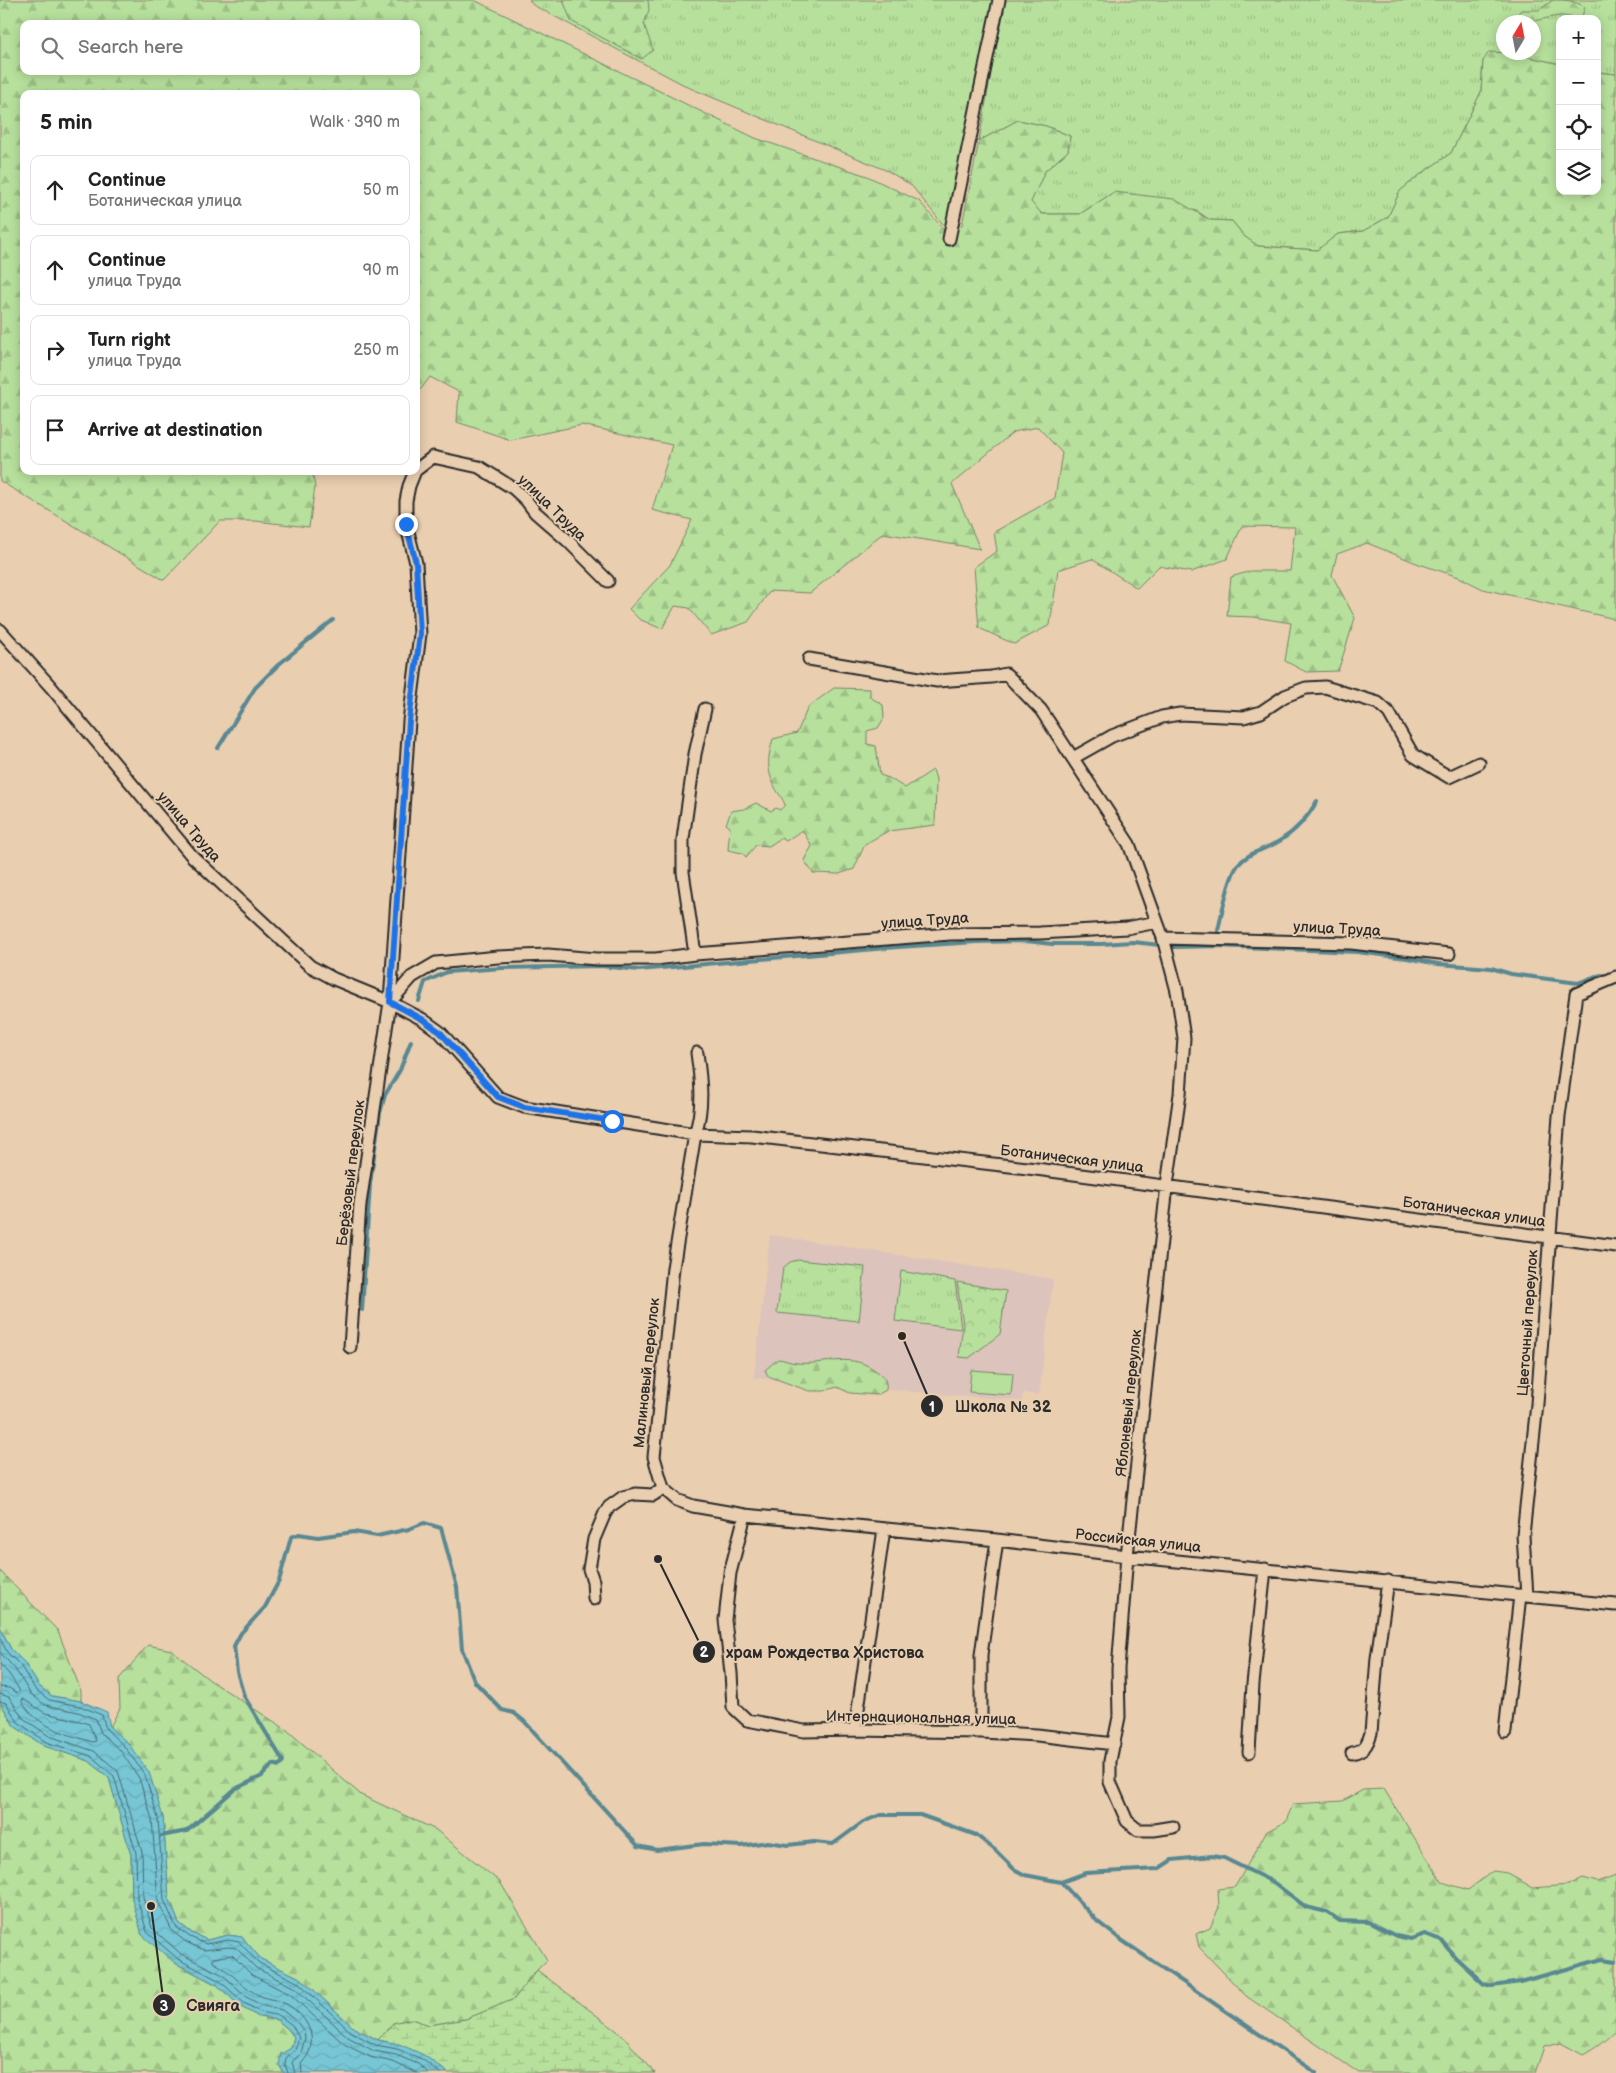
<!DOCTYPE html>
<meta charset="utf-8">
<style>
body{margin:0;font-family:"Balsamiq Sans",sans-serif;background:#f6f6f6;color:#222}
.controls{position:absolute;right:15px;top:15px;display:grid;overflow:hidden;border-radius:10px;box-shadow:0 2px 12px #0003}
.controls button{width:45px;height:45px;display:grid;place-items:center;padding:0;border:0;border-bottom:1px solid #e0e0e0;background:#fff;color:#222;font:25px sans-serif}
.compass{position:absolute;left:1496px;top:15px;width:45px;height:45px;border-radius:50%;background:#fff;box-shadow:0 2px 12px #0003;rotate:10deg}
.stop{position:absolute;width:15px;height:15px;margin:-11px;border:4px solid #1a73e8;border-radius:50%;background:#fff}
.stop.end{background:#1a73e8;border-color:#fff;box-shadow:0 1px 5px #0008}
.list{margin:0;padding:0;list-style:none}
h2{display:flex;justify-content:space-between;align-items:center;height:65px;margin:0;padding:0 20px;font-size:21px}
h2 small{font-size:16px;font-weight:400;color:#767676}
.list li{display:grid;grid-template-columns:32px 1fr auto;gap:15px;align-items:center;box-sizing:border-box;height:70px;margin:0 10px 10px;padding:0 10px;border:1px solid #e0e0e0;border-radius:10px}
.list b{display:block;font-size:19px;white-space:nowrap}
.list p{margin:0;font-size:16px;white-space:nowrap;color:#767676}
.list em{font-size:16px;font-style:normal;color:#767676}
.icon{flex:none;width:28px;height:28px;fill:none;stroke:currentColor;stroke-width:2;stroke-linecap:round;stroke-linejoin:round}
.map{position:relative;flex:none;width:1616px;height:2073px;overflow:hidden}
.search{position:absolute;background:#fff;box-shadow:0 2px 12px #0003;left:20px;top:20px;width:400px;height:55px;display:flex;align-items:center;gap:12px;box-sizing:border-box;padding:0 18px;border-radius:10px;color:#767676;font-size:19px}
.panel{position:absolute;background:#fff;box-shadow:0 2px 12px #0003;left:20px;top:90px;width:400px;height:385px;border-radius:10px}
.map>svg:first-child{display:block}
.built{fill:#dcc3bc}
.grass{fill:url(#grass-tufts);stroke:#718664;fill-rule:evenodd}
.forest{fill:url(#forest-firs);stroke:#718664;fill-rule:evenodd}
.wetland{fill:url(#wetland-marsh);stroke:#718664}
.park{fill:url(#park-crowns);stroke:#718664}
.pitch{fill:#b7e09c;stroke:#718664}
.water{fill:url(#water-waves);stroke:#598891}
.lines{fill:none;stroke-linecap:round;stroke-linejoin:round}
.shore{stroke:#49696f;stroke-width:1}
.stream{stroke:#598891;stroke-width:4}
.street-casing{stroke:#2b2b2b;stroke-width:15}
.street{stroke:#e9ceb0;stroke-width:11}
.route{stroke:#1a73e8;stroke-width:6}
.labels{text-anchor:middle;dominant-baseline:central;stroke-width:4;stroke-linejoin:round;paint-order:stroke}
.street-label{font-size:15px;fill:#2b2b2b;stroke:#e9ceb0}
.leader{fill:none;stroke:#2b2b2b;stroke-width:2}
.callout-dot{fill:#2b2b2b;stroke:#e9ceb0;stroke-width:2}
.mark-label{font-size:15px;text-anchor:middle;font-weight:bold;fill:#fff}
.callout-label{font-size:16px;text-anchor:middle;font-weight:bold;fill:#2b2b2b;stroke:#e9ceb0;stroke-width:4;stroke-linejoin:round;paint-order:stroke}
</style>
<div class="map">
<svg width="1616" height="2073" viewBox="0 0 1616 2073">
<defs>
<pattern id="grass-tufts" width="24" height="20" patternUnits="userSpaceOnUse" patternTransform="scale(1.25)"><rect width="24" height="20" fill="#b7e09c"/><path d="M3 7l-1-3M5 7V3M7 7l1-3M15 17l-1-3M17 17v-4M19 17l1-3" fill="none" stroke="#9ec087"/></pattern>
<pattern id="forest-firs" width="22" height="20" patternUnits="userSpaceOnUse" patternTransform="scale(1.25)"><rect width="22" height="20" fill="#b7e09c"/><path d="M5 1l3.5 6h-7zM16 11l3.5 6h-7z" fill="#9ec087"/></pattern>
<pattern id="wetland-marsh" width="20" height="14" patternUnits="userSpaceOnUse" patternTransform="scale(1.25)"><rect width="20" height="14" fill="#b7e09c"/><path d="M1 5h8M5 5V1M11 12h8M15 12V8" fill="none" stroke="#9ec087"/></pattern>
<pattern id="park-crowns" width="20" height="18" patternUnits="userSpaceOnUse" patternTransform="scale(1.25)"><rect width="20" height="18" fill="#b7e09c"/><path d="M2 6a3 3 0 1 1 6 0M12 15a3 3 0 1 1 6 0" fill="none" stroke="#9ec087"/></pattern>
<pattern id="water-waves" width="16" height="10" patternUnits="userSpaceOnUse" patternTransform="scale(1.25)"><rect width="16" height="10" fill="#77c6d5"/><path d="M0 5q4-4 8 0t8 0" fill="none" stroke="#67aab7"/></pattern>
</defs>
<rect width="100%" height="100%" fill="#e9ceb0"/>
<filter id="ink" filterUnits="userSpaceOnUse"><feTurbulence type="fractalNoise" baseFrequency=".02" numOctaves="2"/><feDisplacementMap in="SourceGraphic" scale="10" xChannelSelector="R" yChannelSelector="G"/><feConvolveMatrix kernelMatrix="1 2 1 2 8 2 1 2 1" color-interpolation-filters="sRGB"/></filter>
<g filter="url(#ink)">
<path class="built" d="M 770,1235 L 1053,1279 L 1039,1395 L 1023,1393 L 1022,1401 L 754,1378 Z"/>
<path class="grass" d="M 529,0 L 995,0 L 950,233 L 911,185 L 888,171 L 690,88 L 533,5 Z
M 1004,0 L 1616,0 L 1616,74 L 1597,72 L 1597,19 L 1560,19 L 1560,64 L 1511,53 L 1483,61 L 1481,92 L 1451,153 L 1421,174 L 1400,191 L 1388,217 L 1363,231 L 1338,234 L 1318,250 L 1258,246 L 1244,236 L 1232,221 L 1210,220 L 1197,211 L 1114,192 L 1080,214 L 1042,214 L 1030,203 L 1045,171 L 1068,151 L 1070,136 L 1046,126 L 1018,120 L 979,141 ZM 1504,22 L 1534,22 L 1534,52 L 1504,52 Z
M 798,1260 L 865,1267 L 859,1321 L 777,1313 L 783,1268 L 790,1262 Z
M 901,1271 L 955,1281 L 961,1329 L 895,1321 Z"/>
<path class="forest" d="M 0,0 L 474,0 L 755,138 L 867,176 L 919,201 L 946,232 L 962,225 L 979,141 L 1018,120 L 1046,126 L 1070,136 L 1068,151 L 1045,171 L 1031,202 L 1042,214 L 1080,214 L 1114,192 L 1174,199 L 1210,220 L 1232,221 L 1244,236 L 1258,246 L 1317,250 L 1338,234 L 1363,231 L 1388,217 L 1400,191 L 1421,174 L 1451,153 L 1481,92 L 1483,61 L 1489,52 L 1511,53 L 1560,64 L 1560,191 L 1597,191 L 1597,72 L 1616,74 L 1616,621 L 1611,618 L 1483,589 L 1459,577 L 1419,564 L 1367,543 L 1337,554 L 1332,575 L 1355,618 L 1338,671 L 1306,672 L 1285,661 L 1291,623 L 1254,617 L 1227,616 L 1231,577 L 1251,571 L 1290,571 L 1295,527 L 1242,526 L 1227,559 L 1191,572 L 1159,566 L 1137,588 L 1092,559 L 1058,570 L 1050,625 L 1014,644 L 979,628 L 974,567 L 997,551 L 994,532 L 1055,498 L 1062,453 L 1038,427 L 1013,432 L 952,484 L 980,549 L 883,533 L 810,593 L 770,591 L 748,622 L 711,635 L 689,608 L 675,606 L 662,629 L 639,619 L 629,609 L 670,565 L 692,520 L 652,510 L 672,445 L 582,425 L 511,440 L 457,422 L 459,392 L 430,377 L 420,390 L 416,390 L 416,94 L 24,94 L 24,471 L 312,471 L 315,487 L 309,527 L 255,521 L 220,521 L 164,580 L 0,481 ZM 24,24 L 416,24 L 416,71 L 24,71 Z
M 563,0 L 648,0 L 649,10 L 644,24 L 653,50 L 642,59 L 571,21 Z
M 1553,0 C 1565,0 1574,0 1585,7 L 1581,19 C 1575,19 1568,16 1562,16 C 1547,16 1532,25 1518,19 L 1517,15 L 1521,10 L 1539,10 Z
M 834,688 L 870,689 L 870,697 L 883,705 L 884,718 L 878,728 L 867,731 L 867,744 L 876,746 L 880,775 L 889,778 L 905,788 L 933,770 L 936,779 L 935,825 L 888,831 L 865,844 L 854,869 L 839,874 L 813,873 L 804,860 L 812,846 L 802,830 L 786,841 L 781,838 L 769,846 L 756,845 L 746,857 L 742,853 L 728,850 L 730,827 L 726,824 L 731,811 L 744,809 L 756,803 L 771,811 L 776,808 L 780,810 L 785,805 C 782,796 777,793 774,785 C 766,768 768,757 773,739 L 797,733 L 808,707 Z
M 778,1359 C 784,1359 790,1363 797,1363 C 829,1366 850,1350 879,1373 C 885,1378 887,1382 886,1390 L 877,1395 L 850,1393 L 837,1387 L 824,1391 L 809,1391 L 768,1376 L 765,1370 Z
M 0,1571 L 58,1631 L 81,1691 L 81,1701 L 52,1696 L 39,1686 L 24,1662 L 11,1649 L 0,1627 Z
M 148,1645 L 171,1650 L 211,1681 L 287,1730 L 361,1795 L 436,1830 L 500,1882 L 547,1960 L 531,1976 L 515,1999 L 466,2019 L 429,2025 L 411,2019 L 393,2023 L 378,2040 L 354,2028 L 302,1979 L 261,1959 L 242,1937 L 228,1935 L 207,1940 L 192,1933 L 179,1923 L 169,1899 L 163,1817 L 110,1727 L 120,1708 L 119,1679 Z
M 0,1702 L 14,1726 L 44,1746 L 89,1761 L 109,1778 L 131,1855 L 132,1899 L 175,1963 L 217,1985 L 241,2007 L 259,2017 L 277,2020 L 288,2029 L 294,2037 L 291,2048 L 279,2065 L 284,2073 L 0,2073 Z
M 1384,1789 L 1442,1882 L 1468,1890 L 1493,1871 L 1507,1873 L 1532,1888 L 1569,1885 L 1583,1878 L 1597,1882 L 1616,1875 L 1616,2030 C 1606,2040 1596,2048 1583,2055 L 1561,2043 L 1544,2047 L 1535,2073 L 1359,2073 L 1246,1996 L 1199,1947 L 1196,1934 L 1210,1928 L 1219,1907 L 1218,1889 L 1235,1887 L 1266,1832 L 1286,1821 L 1293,1804 L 1343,1801 L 1363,1790 Z"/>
<path class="wetland" d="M 537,1970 L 621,2034 L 655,2073 L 448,2073 C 424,2054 408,2046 378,2040 L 393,2023 L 411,2019 L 429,2025 L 466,2019 L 514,1999 Z"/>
<path class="park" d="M 957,1282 L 1006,1291 L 1000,1334 L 969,1358 L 959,1357 L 963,1325 Z"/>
<path class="pitch" d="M 971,1370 L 1013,1373 L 1011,1395 L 969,1392 Z"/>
<path class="water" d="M 0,1627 L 11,1649 L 24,1662 L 39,1686 L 52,1696 L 81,1701 L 107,1712 L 110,1727 L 128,1743 L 149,1772 L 163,1817 L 169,1898 L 179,1923 L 192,1933 L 207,1940 L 228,1935 L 242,1937 L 261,1959 L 302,1979 L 354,2028 L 378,2040 L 399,2044 L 424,2055 L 448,2073 L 284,2073 L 279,2065 L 281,2054 L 291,2048 L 294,2037 L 288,2029 L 277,2020 L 259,2017 L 241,2007 L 217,1985 L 175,1963 L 142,1935 L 132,1899 L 131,1855 L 109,1778 L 89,1761 L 44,1746 L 14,1726 L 0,1702 Z"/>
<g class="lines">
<path class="shore" d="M 0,1638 L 7,1652 L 20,1665 L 35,1689 L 49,1700 L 80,1706 L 102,1715 L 106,1729 L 124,1746 L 145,1775 L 158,1818 L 164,1900 L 176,1927 L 190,1937 L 206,1944 L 228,1940 L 239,1942 L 259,1963 L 299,1983 L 351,2032 L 376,2045 L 397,2049 L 422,2059 L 440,2073
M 0,1652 L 15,1669 L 30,1693 L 45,1705 L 78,1712 L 96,1719 L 101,1733 L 120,1750 L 139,1778 L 152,1819 L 158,1901 L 172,1931 L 186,1942 L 204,1950 L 228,1947 L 236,1948 L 256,1968 L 295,1988 L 348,2037 L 374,2051 L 396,2055 L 418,2064 L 429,2073
M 0,1664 L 9,1674 L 20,1691 L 17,1693 L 9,1688 L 0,1687
M 0,1694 L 9,1697 L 23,1718 L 49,1736 L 94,1751 L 118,1771 L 142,1852 L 143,1897 L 152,1928 L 181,1954 L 223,1975 L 248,1998 L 263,2006 L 282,2010 L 296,2021 L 304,2031 L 305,2038 L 301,2053 L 292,2062 L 295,2073
M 23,1699 L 45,1713 L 76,1720 L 89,1724 L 96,1741 L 93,1742 C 66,1734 37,1727 22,1702 Z
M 0,1701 L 6,1703 L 18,1722 L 46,1742 L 91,1756 L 114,1776 L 136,1853 L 137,1898 L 147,1932 L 178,1959 L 220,1981 L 244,2003 L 261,2012 L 280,2016 L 292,2025 L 299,2038 L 295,2050 L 286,2058 L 285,2064 L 288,2073
M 302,2073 L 301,2064 C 321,2043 310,2017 286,2004 C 275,1998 265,2000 253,1992 C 238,1982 230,1971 213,1962 L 213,1958 L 232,1955 L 252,1975 L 291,1995 L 344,2044 L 370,2057 L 393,2062 L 417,2073"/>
<path class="stream" d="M 218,748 L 255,688 L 278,665 L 333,620
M 1218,931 C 1221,916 1229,876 1238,865 C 1249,851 1268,849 1281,840 C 1297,830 1308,817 1317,801
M 1174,947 L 1217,946 L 1357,952 L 1407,958 L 1438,964 L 1491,968 L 1511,974 L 1578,983 L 1601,975 L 1606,976
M 419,1001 L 425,982 L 447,972 L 502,968 L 601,966 L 639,970 L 898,947 L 976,942 L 1026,941 L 1052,944 L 1101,944 L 1133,942 L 1160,945
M 362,1310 L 370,1184 L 380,1113 L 385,1095 L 400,1070 L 411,1041
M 161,1836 L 187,1831 L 235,1789 L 262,1776 L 273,1764 L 279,1766 L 283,1761 L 244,1696 L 237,1672 L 234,1646 L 241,1633 L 265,1607 L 279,1581 L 291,1537 L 299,1534 L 318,1537 L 354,1532 L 377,1536 L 409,1529 L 424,1523 L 441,1528 L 457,1587 L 462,1649 L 475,1682 L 502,1710 L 514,1713 L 524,1721 L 638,1846 L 657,1850 L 704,1844 L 741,1846 L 768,1842 L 788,1845 L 814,1842 L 833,1844 L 863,1822 L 880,1815 L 920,1815 L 976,1835 L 995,1850 L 1014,1869 L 1025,1875 L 1061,1882 L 1086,1873 L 1158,1869 L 1172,1860 L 1212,1856 L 1224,1858 L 1273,1882 L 1306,1907 L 1327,1912 L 1340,1921 L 1368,1922 L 1396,1936 L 1411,1939 L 1425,1934 L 1441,1940 L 1455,1957 L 1484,1984 L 1492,1986 L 1521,1982 L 1602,1959 L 1616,1961
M 1061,1882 L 1098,1922 L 1120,1939 L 1316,2073"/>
<g class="street-casing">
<path id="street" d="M 949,239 L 999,0
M 416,470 L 433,457 L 479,467 L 513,488 L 526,500 L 535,512 L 567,540 L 608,581
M 0,630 L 51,687 L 192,856 L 310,966 L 334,979 L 390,1002 L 422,1019 L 440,1032 L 498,1097 L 524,1107 L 695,1134 L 752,1136 L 1036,1169 L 1616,1246
M 809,659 L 937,681 L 992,677 L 1006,674 L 1041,710 L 1129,844 L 1163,938 L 1177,991 L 1184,1038 L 1180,1094 L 1167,1185 L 1127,1556 L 1118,1669 L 1119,1717 L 1110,1761 L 1110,1782 L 1127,1821 L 1138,1830 L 1154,1830 L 1173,1827
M 1073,758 L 1112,736 L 1162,717 L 1180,714 L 1244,717 L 1261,712 L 1285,696 L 1306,688 L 1325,687 L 1378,703 L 1389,713 L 1413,755 L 1449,777 L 1479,763
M 1163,938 L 1351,943 L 1449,954
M 695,954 L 683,872 L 683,839 L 695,754 L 705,709
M 390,1002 L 412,977 L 436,963 L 498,957 L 548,955 L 597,959 L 656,959 L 695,954 L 950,934 L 1040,933 L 1127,928 L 1157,922
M 350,1347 L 360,1204 L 390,1002 L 409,721 L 420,634 L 416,563 L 406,524 L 406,501 L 409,486 L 415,471
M 663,1488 L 677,1500 L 693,1506 L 745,1515 L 997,1540 L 1127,1556 L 1616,1605
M 663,1488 L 654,1457 L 673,1268 L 695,1134 C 704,1107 701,1081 697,1053
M 745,1515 L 730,1573 L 725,1620 L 731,1673 L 733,1707 L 747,1720 L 804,1731 L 855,1730 L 981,1732 L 1037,1735 L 1114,1744
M 1527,1596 L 1523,1535 L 1537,1404 L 1559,1116 L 1576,994 L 1616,977
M 594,1599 L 593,1581 L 589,1569 L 594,1539 L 605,1513 L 609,1507 L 623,1497 L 635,1494 L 653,1495 L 663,1488
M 855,1730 L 884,1529
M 981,1732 L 981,1655 L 997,1540
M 1505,1732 L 1520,1595
M 1249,1752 L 1253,1684 L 1265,1569
M 1352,1753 C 1364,1750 1367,1746 1371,1733 L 1377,1658 L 1388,1581"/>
</g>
<use href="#street" class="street"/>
</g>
</g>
<g class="lines" filter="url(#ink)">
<path class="route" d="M 406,524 L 416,563 L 420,634 L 409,721 L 390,1002 L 422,1019 L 440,1032 L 498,1097 L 524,1107 L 612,1121"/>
</g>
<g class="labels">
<g class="street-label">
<text transform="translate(552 508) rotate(44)">улица Труда</text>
<text transform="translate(189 827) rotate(49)">улица Труда</text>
<text transform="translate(925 921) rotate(-4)">улица Труда</text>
<text transform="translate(1337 929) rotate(3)">улица Труда</text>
<text transform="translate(1072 1159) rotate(7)">Ботаническая улица</text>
<text transform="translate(351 1173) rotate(-83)">Берёзовый переулок</text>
<text transform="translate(1474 1212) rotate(8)">Ботаническая улица</text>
<text transform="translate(1528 1323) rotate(-86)">Цветочный переулок</text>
<text transform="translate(647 1373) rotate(-84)">Малиновый переулок</text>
<text transform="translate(1129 1403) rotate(-84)">Яблоневый переулок</text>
<text transform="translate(1138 1541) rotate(6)">Российская улица</text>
<text transform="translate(921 1718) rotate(1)">Интернациональная улица</text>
</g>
</g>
<path class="leader" d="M902 1336L932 1406M658 1559L704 1652M151 1906L164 2005"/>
<g class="callout-dot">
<circle cx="902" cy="1336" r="5"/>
<circle cx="658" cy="1559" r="5"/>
<circle cx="151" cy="1906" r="5"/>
<circle cx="932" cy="1406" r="12"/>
<circle cx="704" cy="1652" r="12"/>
<circle cx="164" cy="2005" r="12"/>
</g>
<g class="mark-label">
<text x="932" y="1412">1</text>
<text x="704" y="1657">2</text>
<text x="164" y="2011">3</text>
</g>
<g class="callout-label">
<text x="1003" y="1412">Школа № 32</text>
<text x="825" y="1658">храм Рождества Христова</text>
<text x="213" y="2011">Свияга</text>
</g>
</svg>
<div class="controls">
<button>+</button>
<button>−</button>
<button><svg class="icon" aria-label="locate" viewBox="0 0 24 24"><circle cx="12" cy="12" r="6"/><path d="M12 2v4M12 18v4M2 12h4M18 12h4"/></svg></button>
<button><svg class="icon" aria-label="layers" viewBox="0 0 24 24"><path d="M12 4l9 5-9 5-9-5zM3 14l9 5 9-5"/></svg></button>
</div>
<svg class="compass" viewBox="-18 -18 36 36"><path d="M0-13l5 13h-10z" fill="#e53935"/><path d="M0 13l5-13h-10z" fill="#767676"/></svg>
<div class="stop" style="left:612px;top:1121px"></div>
<div class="stop end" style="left:406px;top:524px"></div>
<div class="search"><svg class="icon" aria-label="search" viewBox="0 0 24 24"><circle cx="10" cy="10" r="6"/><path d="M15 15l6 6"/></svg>Search here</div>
<section class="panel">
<h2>5 min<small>Walk · 390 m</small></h2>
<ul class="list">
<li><svg class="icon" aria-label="ahead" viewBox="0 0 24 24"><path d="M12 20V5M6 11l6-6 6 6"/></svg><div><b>Continue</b><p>Ботаническая улица</p></div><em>50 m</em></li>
<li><svg class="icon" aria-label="ahead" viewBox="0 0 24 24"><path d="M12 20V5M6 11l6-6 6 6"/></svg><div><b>Continue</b><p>улица Труда</p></div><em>90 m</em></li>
<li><svg class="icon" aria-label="right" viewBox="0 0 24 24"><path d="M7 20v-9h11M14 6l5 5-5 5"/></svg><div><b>Turn right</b><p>улица Труда</p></div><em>250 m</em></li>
<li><svg class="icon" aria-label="arrive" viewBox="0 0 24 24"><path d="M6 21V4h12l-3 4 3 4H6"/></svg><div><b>Arrive at destination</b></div></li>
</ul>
</section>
</div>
